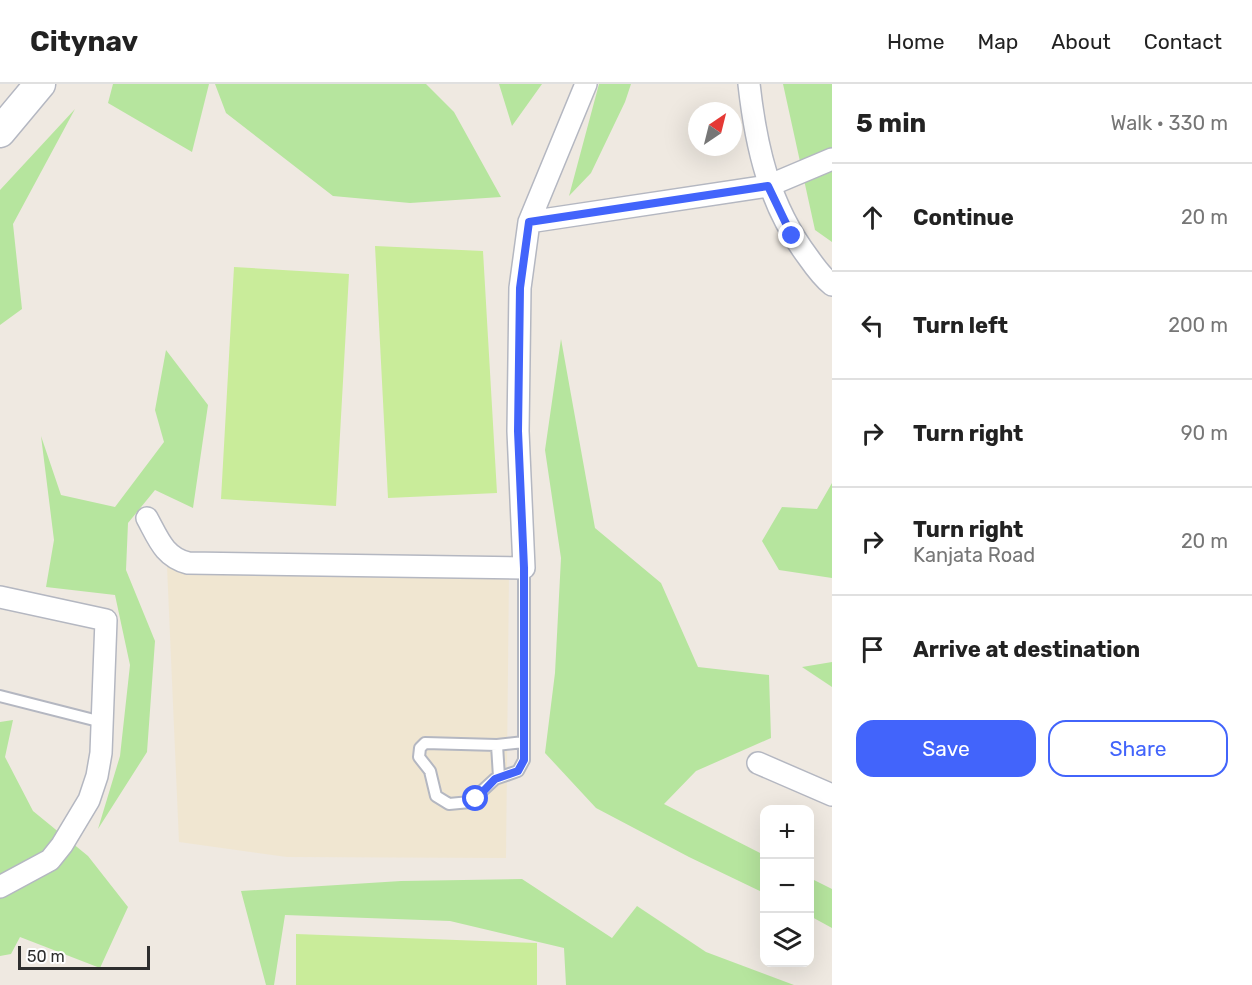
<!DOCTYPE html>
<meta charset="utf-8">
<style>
body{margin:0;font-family:Rubik,sans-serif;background:#f6f6f6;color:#222}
.controls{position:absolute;right:18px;bottom:18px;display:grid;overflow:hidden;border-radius:12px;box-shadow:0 6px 24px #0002}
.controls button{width:54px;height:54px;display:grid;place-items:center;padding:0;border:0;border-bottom:2px solid #e0e0e0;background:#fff;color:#222;font:30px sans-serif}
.compass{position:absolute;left:688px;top:18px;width:54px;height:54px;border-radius:50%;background:#fff;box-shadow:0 6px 24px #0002;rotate:35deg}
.scale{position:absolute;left:18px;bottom:15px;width:132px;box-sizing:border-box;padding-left:6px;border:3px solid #2e2e2e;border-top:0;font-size:16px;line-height:21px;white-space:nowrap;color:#2e2e2e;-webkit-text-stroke:4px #fff;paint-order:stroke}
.stop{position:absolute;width:18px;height:18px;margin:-14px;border:4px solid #4264fb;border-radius:50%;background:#fff}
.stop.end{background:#4264fb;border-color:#fff;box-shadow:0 2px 6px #0008}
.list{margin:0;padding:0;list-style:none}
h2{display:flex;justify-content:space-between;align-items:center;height:78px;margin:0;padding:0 24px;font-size:26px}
h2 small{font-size:20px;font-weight:400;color:#767676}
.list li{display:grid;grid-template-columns:39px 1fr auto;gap:18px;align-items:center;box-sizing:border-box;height:108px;padding:0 24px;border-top:2px solid #e0e0e0}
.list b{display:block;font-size:22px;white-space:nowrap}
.list p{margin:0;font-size:20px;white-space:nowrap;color:#767676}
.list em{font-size:20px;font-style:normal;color:#767676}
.actions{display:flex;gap:12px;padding:18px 24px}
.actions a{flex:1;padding:14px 0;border:2px solid #4264fb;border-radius:18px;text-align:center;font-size:21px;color:#4264fb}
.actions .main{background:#4264fb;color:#fff}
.icon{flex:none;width:33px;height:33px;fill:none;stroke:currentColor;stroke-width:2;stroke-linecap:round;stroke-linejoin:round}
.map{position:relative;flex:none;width:832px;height:901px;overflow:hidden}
header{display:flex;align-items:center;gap:36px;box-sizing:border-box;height:84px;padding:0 30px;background:#fff;border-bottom:2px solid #e0e0e0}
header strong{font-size:28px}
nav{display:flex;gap:33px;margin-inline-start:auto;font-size:21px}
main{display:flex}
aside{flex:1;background:#fff}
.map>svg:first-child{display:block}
.education{fill:#f0e6d1}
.green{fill:#b6e59e}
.pitch{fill:#c9ec9a}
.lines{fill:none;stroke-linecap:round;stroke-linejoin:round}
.service-casing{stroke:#b4b7c1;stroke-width:14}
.minor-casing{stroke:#b4b7c1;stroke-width:24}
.secondary-casing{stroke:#b4b7c1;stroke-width:33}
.service{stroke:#fff;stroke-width:10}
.minor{stroke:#fff;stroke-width:21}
.secondary{stroke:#fff;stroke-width:30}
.route{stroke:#4264fb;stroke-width:8}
</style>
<header>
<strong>Citynav</strong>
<nav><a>Home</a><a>Map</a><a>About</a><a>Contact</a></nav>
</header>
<main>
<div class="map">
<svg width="832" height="901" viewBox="0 0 832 901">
<rect width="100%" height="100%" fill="#efe9e1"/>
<path class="education" d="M 167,482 L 509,488 L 506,774 L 287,773 L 179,758 Z"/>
<path class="green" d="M 113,0 L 209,0 L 192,68 L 108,19 Z
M 215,0 L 426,0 L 454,28 L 501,113 L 410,119 L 333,112 L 226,29 Z
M 499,0 L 542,0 L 512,42 Z
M 599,0 L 631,0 L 625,18 L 591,89 L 569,112 Z
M 783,0 L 832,0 L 832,158 L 815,146 Z
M 75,25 L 13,140 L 22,225 L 0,241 L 0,106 Z
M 561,255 L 595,444 L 661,499 L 698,583 L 769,591 L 771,654 L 696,687 L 664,720 L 764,771 L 764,809 L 689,773 L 596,724 L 545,669 L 555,589 L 561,474 L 545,366 Z
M 166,266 L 208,321 L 193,424 L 155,406 L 128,439 L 126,486 L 155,557 L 147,668 L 98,745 L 120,672 L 130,581 L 115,511 L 46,503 L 54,456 L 41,352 L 61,411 L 115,423 L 164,358 L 155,326 Z
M 832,399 L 832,494 L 779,486 L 762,457 L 782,423 L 817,425 Z
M 832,578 L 832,603 L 802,583 Z
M 13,636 L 5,673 L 33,727 L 88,772 L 128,823 L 100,884 L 20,853 L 11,870 L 0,872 L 0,638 Z
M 810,794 L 832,805 L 832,844 L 810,832 Z
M 522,795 L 612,854 L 637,822 L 706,868 L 794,901 L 566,901 L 564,864 L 450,837 L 285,831 L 274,901 L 266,901 L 241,807 L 401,797 Z"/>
<path class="pitch" d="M 375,162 L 483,167 L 497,409 L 388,414 Z
M 234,183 L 349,190 L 336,422 L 221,415 Z
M 296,850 L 537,859 L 537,901 L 296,901 Z"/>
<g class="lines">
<g class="service-casing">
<path id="service" d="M 0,612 L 102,638
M 524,658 L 497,661 L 425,659 L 420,664 L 419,673 L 430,687 L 436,712 L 449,720 L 470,718 L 495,695 L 518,687 L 524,676 L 524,484
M 497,661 L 499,693"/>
</g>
<g class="minor-casing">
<path id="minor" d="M 749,0 C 756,63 769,121 808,173 C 815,183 822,193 832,201
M 529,138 L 768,102 L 832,75
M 147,434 C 158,454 164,473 188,479 L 524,484 L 518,347 L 520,204 L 529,138 L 586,0
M 0,513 L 106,536 L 101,669 L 97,692 L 89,716 L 62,761 L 50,776 L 0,803
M 758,679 L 832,711"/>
</g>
<g class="secondary-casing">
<path id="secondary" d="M 0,48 L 40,0"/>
</g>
<use href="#service" class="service"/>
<use href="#minor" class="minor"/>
<use href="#secondary" class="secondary"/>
</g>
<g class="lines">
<path class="route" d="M 476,715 L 495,695 L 518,687 L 524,676 L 524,484 L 518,347 L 520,204 L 529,138 L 768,102 L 792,152"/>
</g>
</svg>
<div class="controls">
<button>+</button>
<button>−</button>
<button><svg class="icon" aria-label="layers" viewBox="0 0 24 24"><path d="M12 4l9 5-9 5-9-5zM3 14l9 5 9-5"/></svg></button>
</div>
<svg class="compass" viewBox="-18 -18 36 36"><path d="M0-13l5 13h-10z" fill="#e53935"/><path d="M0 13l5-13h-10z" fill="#767676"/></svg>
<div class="scale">50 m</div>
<div class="stop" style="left:476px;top:715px"></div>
<div class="stop end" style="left:792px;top:152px"></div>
</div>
<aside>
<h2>5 min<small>Walk · 330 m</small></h2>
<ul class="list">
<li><svg class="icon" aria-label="ahead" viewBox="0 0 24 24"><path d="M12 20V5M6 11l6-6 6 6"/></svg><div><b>Continue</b></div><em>20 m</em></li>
<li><svg class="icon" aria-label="left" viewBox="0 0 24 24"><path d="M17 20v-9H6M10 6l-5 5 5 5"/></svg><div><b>Turn left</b></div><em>200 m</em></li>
<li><svg class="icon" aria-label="right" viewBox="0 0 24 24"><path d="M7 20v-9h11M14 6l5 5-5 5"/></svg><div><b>Turn right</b></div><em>90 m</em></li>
<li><svg class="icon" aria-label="right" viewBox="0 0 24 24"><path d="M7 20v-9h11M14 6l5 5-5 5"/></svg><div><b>Turn right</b><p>Kanjata Road</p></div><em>20 m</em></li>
<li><svg class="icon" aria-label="arrive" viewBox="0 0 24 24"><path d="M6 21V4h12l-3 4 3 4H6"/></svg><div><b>Arrive at destination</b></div></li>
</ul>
<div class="actions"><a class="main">Save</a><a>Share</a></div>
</aside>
</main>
